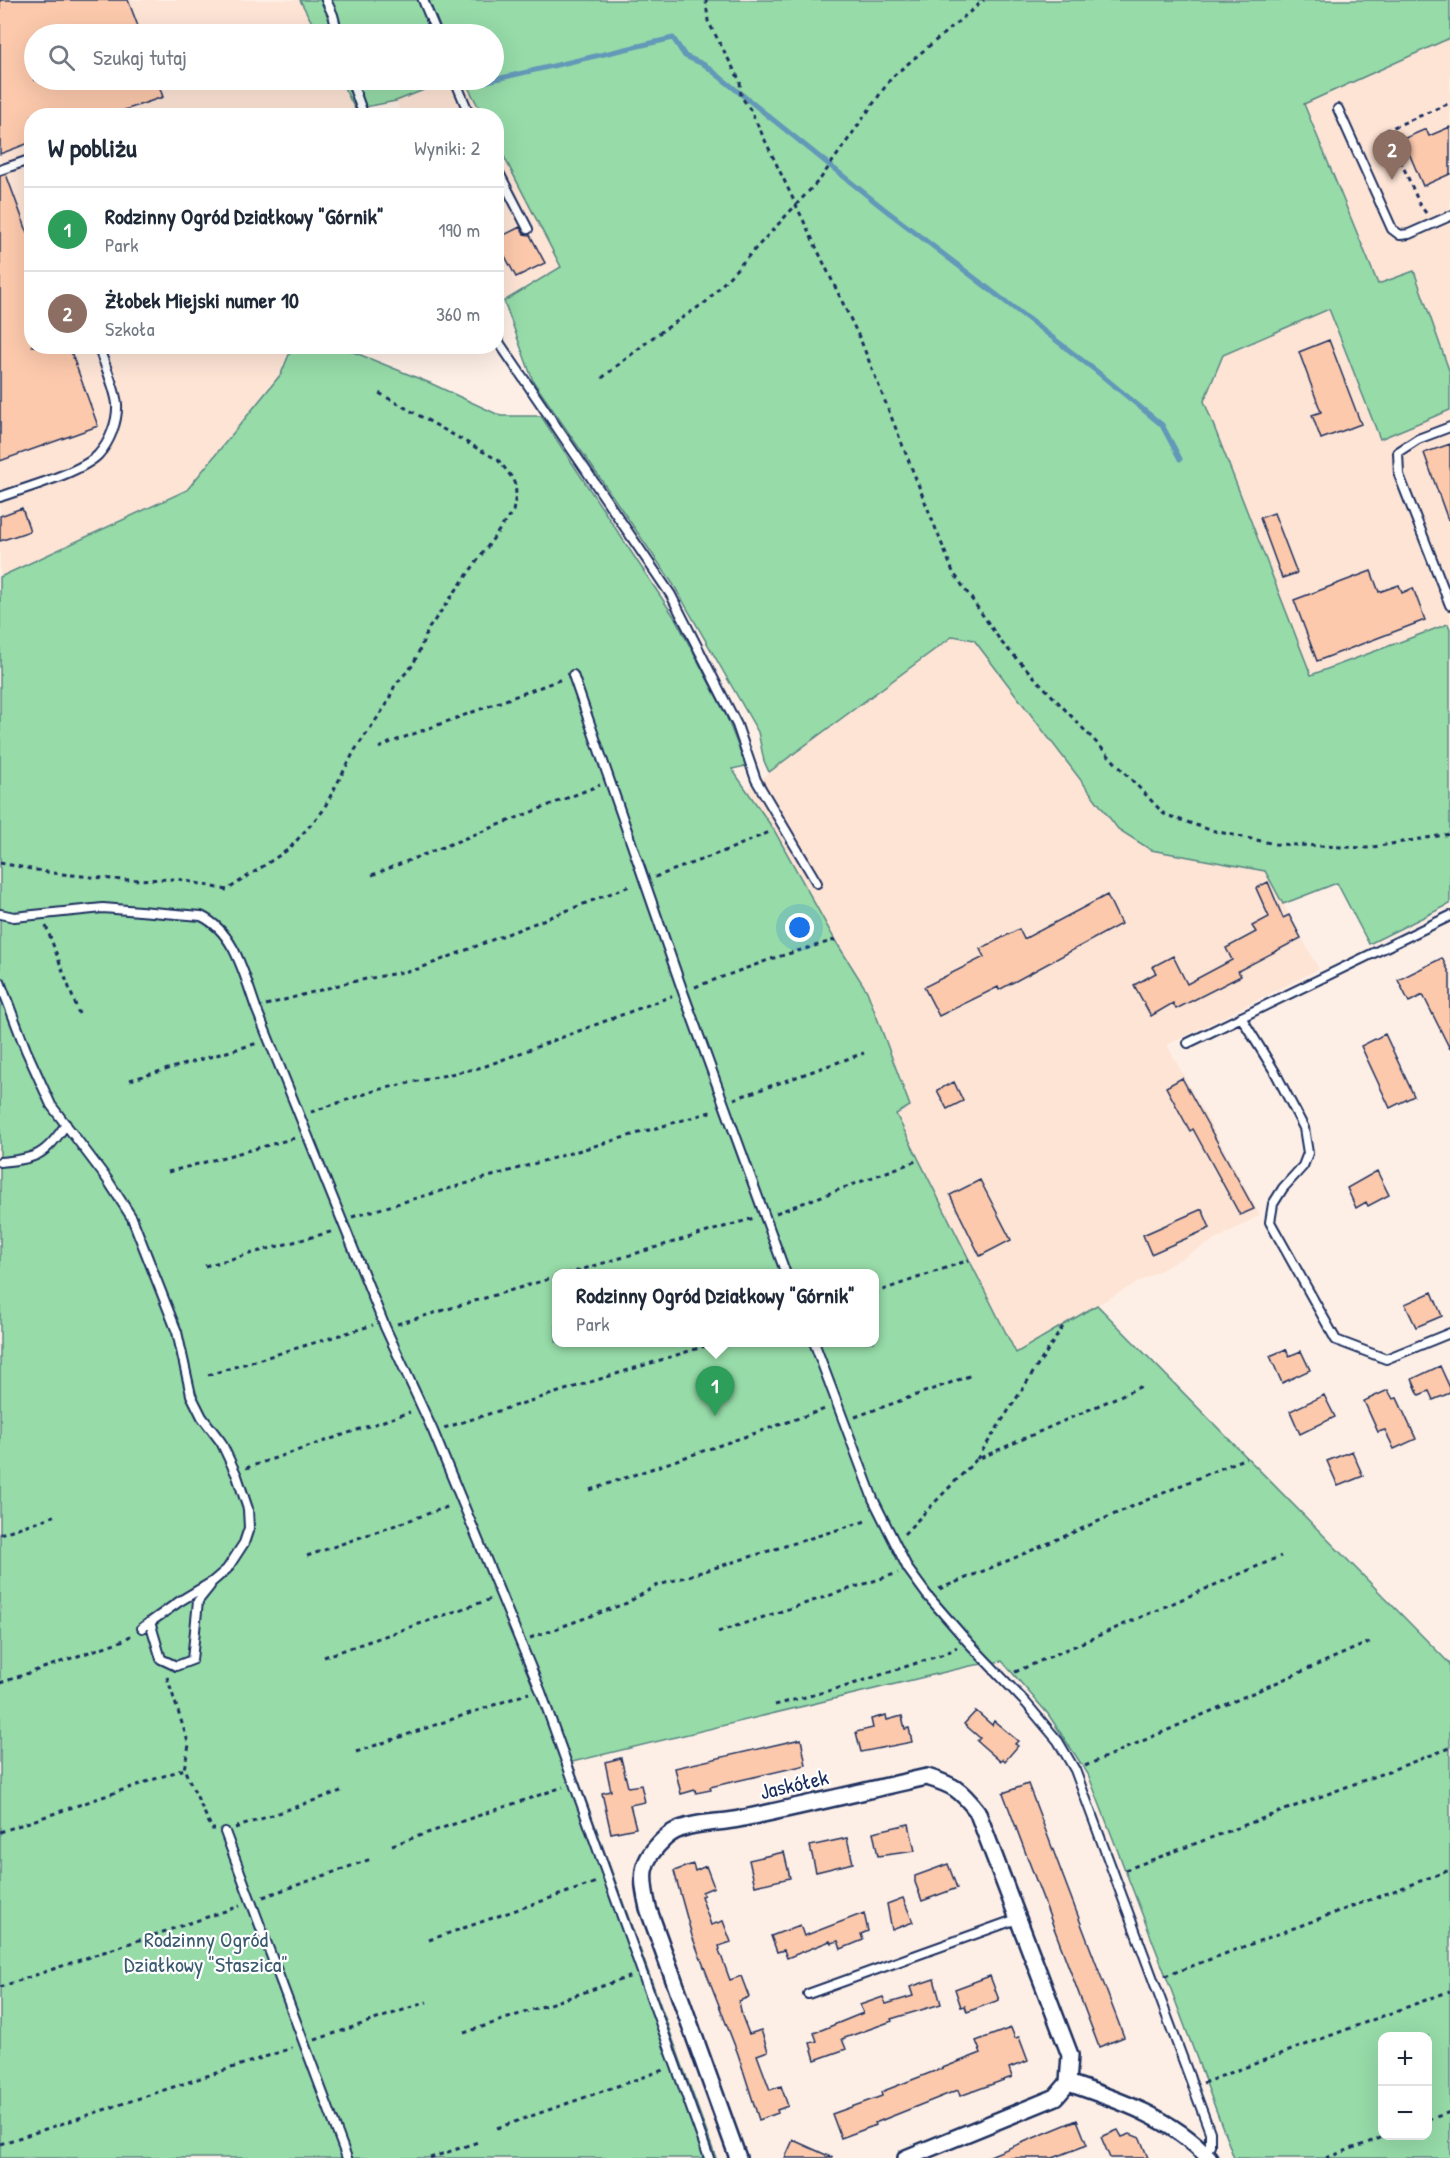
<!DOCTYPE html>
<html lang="pl">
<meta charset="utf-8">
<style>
body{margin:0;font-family:"Patrick Hand",sans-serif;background:#f2f2f3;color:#1f2937}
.controls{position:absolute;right:18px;bottom:18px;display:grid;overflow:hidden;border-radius:12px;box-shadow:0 6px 24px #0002}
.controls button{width:54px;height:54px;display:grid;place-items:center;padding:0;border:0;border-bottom:2px solid #e0e1e3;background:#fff;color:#1f2937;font:30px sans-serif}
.you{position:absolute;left:800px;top:928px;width:21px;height:21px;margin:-15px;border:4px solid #fff;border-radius:50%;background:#1a73e8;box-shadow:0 0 0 9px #1a73e833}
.badge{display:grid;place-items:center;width:39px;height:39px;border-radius:50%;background:#c8321e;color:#fff;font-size:20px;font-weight:700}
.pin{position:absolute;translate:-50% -50px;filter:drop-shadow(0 2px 3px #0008)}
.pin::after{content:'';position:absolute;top:32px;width:21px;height:18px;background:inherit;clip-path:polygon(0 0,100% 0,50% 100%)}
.popup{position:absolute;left:552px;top:1269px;width:327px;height:78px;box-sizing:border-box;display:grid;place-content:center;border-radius:12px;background:#fff;filter:drop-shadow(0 2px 4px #0005);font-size:20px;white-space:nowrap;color:#747a83}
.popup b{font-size:22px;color:#1f2937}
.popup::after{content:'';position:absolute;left:50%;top:100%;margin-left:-12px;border:12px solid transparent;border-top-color:#fff}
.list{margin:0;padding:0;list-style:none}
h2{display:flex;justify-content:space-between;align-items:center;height:78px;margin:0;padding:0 24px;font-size:26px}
h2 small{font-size:20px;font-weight:400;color:#747a83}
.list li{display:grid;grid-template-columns:39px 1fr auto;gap:18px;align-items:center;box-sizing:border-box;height:84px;padding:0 24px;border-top:2px solid #e0e1e3}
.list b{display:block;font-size:22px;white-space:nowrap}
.list p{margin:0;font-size:20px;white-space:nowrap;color:#747a83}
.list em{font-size:20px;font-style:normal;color:#747a83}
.icon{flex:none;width:33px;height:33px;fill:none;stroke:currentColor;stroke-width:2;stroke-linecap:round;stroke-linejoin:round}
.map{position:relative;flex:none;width:1450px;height:2158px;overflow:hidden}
.search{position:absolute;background:#fff;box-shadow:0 6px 24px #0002;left:24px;top:24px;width:480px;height:66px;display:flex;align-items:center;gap:15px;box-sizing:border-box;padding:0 21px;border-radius:33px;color:#747a83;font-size:22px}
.panel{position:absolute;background:#fff;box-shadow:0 6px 24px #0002;left:24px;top:108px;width:480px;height:246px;border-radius:24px}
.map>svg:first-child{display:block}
.built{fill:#fde4d5}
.green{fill:#96dba8;stroke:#588583;stroke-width:1.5;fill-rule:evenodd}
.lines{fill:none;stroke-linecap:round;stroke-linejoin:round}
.stream{stroke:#6398b8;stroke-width:5}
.building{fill:#fcc9ac;stroke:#1b2f5e;stroke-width:1.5}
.service-casing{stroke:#1b2f5e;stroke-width:12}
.minor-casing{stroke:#1b2f5e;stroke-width:20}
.path{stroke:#1b2f5e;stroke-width:3;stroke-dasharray:4.5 4.5;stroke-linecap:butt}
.service{stroke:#fff;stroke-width:8}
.minor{stroke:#fff;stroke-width:15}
.labels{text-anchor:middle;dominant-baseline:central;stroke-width:4.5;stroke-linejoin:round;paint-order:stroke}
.street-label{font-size:22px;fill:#1b2f5e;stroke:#fff}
.park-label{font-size:22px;fill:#3a5a70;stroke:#fff}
</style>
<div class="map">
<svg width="1450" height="2158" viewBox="0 0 1450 2158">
<rect width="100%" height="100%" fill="#feefe6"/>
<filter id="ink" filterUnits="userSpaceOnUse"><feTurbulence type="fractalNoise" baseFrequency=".0167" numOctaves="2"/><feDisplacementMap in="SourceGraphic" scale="12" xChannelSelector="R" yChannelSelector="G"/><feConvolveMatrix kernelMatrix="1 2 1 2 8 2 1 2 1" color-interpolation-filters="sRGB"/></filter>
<g filter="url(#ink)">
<path class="built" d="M 0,0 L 300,0 L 318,34 L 34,34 L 34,80 L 340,80 L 357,115 L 32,116 L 32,346 L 290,347 L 280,374 L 187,490 L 0,577 Z
M 1450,38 L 1450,373 L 1414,271 L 1378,284 L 1304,104 Z
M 449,80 L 464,80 L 483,115 L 402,115 L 396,101 Z
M 496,143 L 561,267 L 504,301 L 496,291 Z
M 1329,309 L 1380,439 L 1450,410 L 1450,629 L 1448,624 L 1311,675 L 1204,401 L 1223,355 Z
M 953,636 L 974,640 L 1118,829 L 1151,850 L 1265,871 L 1319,969 L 1167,1045 L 1260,1215 L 1097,1305 L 1016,1354 L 895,1114 L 910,1106 L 867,991 L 746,790 Z"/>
<path class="green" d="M 300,0 L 1450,0 L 1450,38 L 1304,104 L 1378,284 L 1414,271 L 1450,373 L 1450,410 L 1380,439 L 1329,309 L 1223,355 L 1204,401 L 1311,675 L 1448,624 L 1450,629 L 1450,904 L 1369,944 L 1337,883 L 1283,904 L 1265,871 L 1151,850 L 1118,829 L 974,640 L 953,636 L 769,772 L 764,761 L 758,732 L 673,584 L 533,381 L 504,301 L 561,267 L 497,143 L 496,116 L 483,115 L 464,80 L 494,80 L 494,34 L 318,34 Z
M 340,80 L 449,80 L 396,101 L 355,109 Z
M 292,347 L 341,347 L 430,383 L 501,416 L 541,416 L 675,618 L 725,713 L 746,766 L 732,769 L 774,830 L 835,940 L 867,991 L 910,1106 L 896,1114 L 1016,1353 L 1097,1305 L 1450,1664 L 1450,2158 L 1234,2158 L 1166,1976 L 1088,1774 L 1048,1714 L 1002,1661 L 970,1666 L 572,1762 L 716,2158 L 0,2158 L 0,577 L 187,490 L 281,374 ZM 556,1274 L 874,1274 L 874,1342 L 556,1342 ZM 1382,2036 L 1428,2036 L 1428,2136 L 1382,2136 Z"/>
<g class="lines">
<path class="stream" d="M 475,84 L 673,38 L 685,56 L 705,65 L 883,208 L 1095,370 L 1162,425 L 1180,459"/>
</g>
<path class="building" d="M 0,0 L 128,0 L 141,34 L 34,34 L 34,80 L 157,80 L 163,97 L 107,116 L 32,116 L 32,142 L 0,154 Z
M 1450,127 L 1450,174 L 1423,186 L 1403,139 L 1426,129 L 1429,136 Z
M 6,174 L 32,245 L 32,346 L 69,346 L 98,426 L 0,461 L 0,176 Z
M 520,227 L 524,234 L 530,235 L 545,263 L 516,277 L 496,239 Z
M 1329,340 L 1361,424 L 1321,439 L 1312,415 L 1321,412 L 1299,352 Z
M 1450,444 L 1450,520 L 1448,520 L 1424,453 Z
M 22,508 L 30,531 L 0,541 L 0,516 Z
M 1274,513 L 1297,573 L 1282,578 L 1260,518 Z
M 1371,571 L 1379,592 L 1399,585 L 1402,593 L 1413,588 L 1425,620 L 1317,661 L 1294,600 Z
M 1268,882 L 1283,918 L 1289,915 L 1301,938 L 1238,971 L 1241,976 L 1176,1009 L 1173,1003 L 1151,1016 L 1134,985 L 1156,973 L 1152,967 L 1173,956 L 1187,984 L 1232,960 L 1226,948 L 1256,932 L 1252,926 L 1269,917 L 1256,888 Z
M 1107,895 L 1121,924 L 999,990 L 998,987 L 939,1016 L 924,987 L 984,957 L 980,949 L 1019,929 L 1024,939 Z
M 1442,958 L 1450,974 L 1450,1049 L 1423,995 L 1409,1002 L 1398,980 Z
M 1385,1034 L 1414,1096 L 1390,1108 L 1361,1046 Z
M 1182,1078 L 1241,1185 L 1254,1209 L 1240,1215 L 1193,1129 L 1190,1131 L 1166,1087 Z
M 954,1082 L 963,1101 L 947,1109 L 937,1090 Z
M 1377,1171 L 1389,1195 L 1368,1206 L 1366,1202 L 1356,1208 L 1347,1188 Z
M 980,1180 L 1011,1240 L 980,1256 L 950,1195 Z
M 1202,1209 L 1210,1228 L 1151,1254 L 1143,1235 Z
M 1432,1292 L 1442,1316 L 1416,1327 L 1405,1304 Z
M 1286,1349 L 1289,1356 L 1301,1351 L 1310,1370 L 1282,1383 L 1270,1356 Z
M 1440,1366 L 1450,1388 L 1450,1393 L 1433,1400 L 1429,1391 L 1419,1395 L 1412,1379 Z
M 1388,1390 L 1393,1399 L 1397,1398 L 1416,1439 L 1394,1449 L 1385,1430 L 1378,1432 L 1364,1401 Z
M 1324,1395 L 1335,1417 L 1300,1434 L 1290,1411 Z
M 1352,1451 L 1363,1476 L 1338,1486 L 1327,1461 Z
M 976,1711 L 992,1725 L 994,1721 L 1018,1741 L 1015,1744 L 1018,1746 L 1005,1761 L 1003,1759 L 1000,1761 L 977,1741 L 980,1738 L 964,1724 Z
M 886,1715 L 887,1720 L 902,1716 L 905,1729 L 909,1728 L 912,1742 L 861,1752 L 856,1732 L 873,1728 L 871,1719 Z
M 801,1739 L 806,1765 L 710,1787 L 711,1790 L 696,1793 L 695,1790 L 681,1794 L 675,1768 Z
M 621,1758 L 628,1787 L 641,1785 L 645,1802 L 630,1805 L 636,1828 L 611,1833 L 602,1793 L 611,1791 L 605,1762 Z
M 1028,1784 L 1124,2037 L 1099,2047 L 1003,1793 Z
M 909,1824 L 915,1851 L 878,1856 L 873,1832 Z
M 847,1838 L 853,1863 L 816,1872 L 810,1846 Z
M 784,1852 L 790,1878 L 755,1886 L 749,1860 Z
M 693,1864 L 695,1871 L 706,1866 L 714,1887 L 702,1892 L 704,1895 L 701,1896 L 711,1925 L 723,1921 L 731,1942 L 719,1946 L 720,1949 L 719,1950 L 730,1980 L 741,1976 L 749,1997 L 739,2001 L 742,2016 L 749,2034 L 761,2030 L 768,2051 L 757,2055 L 770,2090 L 781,2086 L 788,2106 L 777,2110 L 778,2113 L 759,2120 L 738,2054 L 692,1936 L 674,1871 Z
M 948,1864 L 957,1888 L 922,1901 L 915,1882 L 915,1876 Z
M 903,1898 L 913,1922 L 892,1930 L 887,1904 Z
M 864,1913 L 868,1931 L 861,1934 L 863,1940 L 841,1949 L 838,1941 L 831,1943 L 830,1941 L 787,1958 L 784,1950 L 777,1952 L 771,1936 L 800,1925 L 804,1936 Z
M 990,1976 L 999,2000 L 967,2012 L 965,2006 L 961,2007 L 955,1989 Z
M 934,1979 L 941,2004 L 891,2019 L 892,2021 L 842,2039 L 846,2049 L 815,2060 L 810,2043 L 817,2041 L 814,2033 L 863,2013 L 860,2005 L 883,1997 L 886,2004 L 913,1996 L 910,1987 Z
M 1011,2028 L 1015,2038 L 1019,2037 L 1028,2061 L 1009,2068 L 1012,2077 L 960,2096 L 958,2090 L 875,2123 L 876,2125 L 841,2138 L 832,2114 L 882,2096 L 881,2092 L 981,2053 L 976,2041 Z
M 1077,2120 L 1087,2145 L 1053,2158 L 985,2158 Z
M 1118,2130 L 1122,2137 L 1130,2134 L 1140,2138 L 1148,2158 L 1110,2158 L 1101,2137 Z
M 793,2140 L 833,2158 L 785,2158 Z"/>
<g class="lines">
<g class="service-casing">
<path id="service" d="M 326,0 L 333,15 L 338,34
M 423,0 L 437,34
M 351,80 L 364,116
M 455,80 L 470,116
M 1338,109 L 1392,229 L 1400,235 L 1409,234 L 1450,216
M 496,167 L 528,229
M 0,170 L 32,159
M 496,338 L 671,595 L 737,725 L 756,780 L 817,883
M 1450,427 L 1418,439 L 1398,452 L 1399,475 L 1450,605
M 0,497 C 25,488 80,473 98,455 C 110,442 118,421 117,404 C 115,387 104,363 98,346
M 573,675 L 683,992 L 786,1274
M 0,914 L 14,917 L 103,908 L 201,916 C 235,932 244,975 256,1008 L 385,1327 L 433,1431 L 541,1692 L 709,2158
M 0,982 L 26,1050 L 51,1105 L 107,1179 L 132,1218 L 177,1332 L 191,1395 L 202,1417 L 221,1442 L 237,1476 L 248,1509 L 249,1528 L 244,1543 L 227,1569 L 212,1582 L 180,1601 L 142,1628
M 1241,1017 L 1275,1072 L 1304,1128 L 1308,1153 L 1303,1166 L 1283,1188 L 1273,1204 L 1270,1222 L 1336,1340 L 1386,1359 L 1450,1333
M 1188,1043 L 1450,916
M 0,1162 C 36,1159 46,1155 66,1124
M 814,1342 L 873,1499 L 908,1569 L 927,1595 L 967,1641 L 1026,1703 L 1058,1741 L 1075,1770 L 1210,2132 L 1210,2146 L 1204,2153
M 150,1622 L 161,1659 L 176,1666 L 192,1660 L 198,1601 L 210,1586
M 225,1832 L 347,2158
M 808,1994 L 1017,1919"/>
</g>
<g class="minor-casing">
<path id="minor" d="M 738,2158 L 648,1908 C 641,1876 639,1862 665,1838 C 683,1821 716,1824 739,1819 C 802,1806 864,1791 927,1777 C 953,1785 960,1789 977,1811 L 1070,2055 L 1068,2083
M 906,2158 L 1056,2097 L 1068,2083 C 1119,2100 1172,2118 1209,2158"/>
</g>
<path class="path" d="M 706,0 L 708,21 L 740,81 L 741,96 L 751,111 L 861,341 L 953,572 L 1002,643 L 1164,814 L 1210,830 L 1275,844 L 1367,848 L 1450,834
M 1426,213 L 1420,205 L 1387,130 L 1450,103
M 602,378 L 652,338 L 706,302 L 821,178 L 892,77 L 984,0
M 379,748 L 389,743 L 562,679
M 0,863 L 52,873 L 122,880 L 178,879 L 227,890 L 289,849 L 322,812 L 355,750 L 387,704 L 395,685 L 413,665 L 429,628 L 513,511 C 519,483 516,482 498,460 L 379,393
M 372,875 L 600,785
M 655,877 L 730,849 L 772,831
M 46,926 L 79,1014
M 695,987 L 774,958 L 835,940
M 266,1005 L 346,983 L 418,969 L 632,885
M 130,1080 L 258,1043
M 734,1099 L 864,1053
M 311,1112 L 377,1090 L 483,1067 L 672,996
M 168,1172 L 295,1138
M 776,1213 L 919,1160
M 352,1217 L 714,1111
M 205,1266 L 334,1231
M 567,1274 L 754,1218
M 874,1293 L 969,1260
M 397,1324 L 556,1277
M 208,1375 L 373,1325
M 855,1417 L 972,1375
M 444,1428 L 718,1342
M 977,1459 L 1064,1325
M 246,1468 L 410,1412
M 590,1490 L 825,1409
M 0,1534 L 54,1516
M 904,1534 L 976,1460 L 1142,1386
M 307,1556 L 450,1506
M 939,1589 C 1042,1548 1143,1500 1246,1458
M 718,1632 L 898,1573
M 530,1638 L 627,1603 L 656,1586 L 869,1520
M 324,1657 L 491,1599
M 1015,1672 L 1281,1556
M 167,1677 L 189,1745 L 184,1769 L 212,1829 L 215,1829
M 0,1683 L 124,1640 L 133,1634
M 775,1705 L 847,1686 L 947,1653 L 957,1647
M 356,1752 L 529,1693
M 1085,1766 L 1372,1641
M 235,1828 L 341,1791
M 0,1832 L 184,1769
M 392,1845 L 563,1787
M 1125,1870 L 1450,1748
M 263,1897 L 371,1859
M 429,1940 L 597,1882
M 1165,1976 L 1450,1870
M 0,1987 L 240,1906
M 464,2033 L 632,1976
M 315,2040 L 427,2002
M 1203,2083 L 1450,1991
M 1428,2120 L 1450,2112
M 497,2128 L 666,2069
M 0,2144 L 292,2048
M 430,2158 L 478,2142
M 1326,2158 L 1386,2136"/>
<use href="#service" class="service"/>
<use href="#minor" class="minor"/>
</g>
</g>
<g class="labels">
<g class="street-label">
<text transform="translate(794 1784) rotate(-13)">Jaskółek</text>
</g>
<g class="park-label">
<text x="206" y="1939">Rodzinny Ogród<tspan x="206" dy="25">Działkowy "Staszica"</tspan></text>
</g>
</g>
</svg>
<div class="controls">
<button>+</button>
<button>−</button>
</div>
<div class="you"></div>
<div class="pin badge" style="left:715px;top:1416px;background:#2e9e5b">1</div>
<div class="popup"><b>Rodzinny Ogród Działkowy &quot;Górnik&quot;</b>Park</div>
<div class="pin badge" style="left:1392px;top:180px;background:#8d6e63">2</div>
<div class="search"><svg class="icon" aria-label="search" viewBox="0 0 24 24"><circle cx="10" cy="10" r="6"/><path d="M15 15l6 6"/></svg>Szukaj tutaj</div>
<section class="panel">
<h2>W pobliżu<small>Wyniki: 2</small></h2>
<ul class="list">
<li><span class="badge" style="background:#2e9e5b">1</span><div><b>Rodzinny Ogród Działkowy &quot;Górnik&quot;</b><p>Park</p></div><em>190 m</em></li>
<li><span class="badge" style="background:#8d6e63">2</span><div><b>Żłobek Miejski numer 10</b><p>Szkoła</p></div><em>360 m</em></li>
</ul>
</section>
</div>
